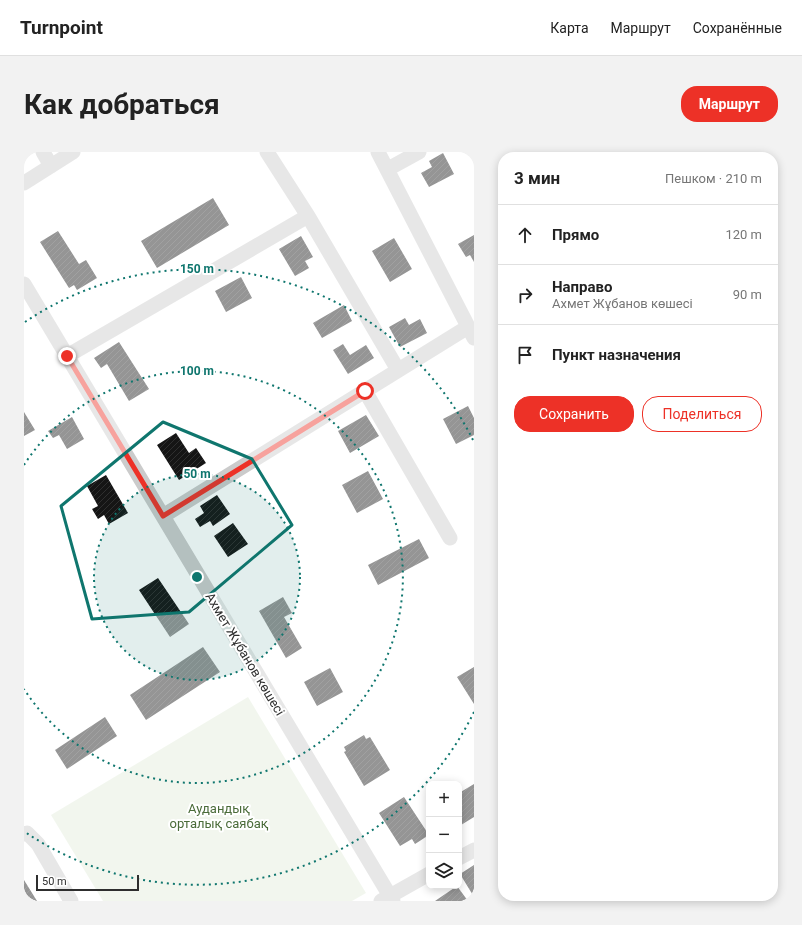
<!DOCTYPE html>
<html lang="ru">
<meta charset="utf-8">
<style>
body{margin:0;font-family:Roboto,sans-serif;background:#f2f2f2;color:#222}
.controls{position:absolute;right:12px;bottom:12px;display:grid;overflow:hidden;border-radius:8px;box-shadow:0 2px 10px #0003}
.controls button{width:36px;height:36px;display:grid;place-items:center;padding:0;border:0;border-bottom:1px solid #e0e0e0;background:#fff;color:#222;font:20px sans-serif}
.scale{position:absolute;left:12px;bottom:10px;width:103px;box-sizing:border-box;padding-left:4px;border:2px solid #2e2e2e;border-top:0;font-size:11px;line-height:14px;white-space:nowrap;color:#2e2e2e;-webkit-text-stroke:3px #fff;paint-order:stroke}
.stop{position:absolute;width:12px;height:12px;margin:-9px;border:3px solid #ed3127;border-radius:50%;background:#fff}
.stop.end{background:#ed3127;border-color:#fff;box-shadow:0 1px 4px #0008}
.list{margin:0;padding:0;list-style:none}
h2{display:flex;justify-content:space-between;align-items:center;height:52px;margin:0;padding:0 16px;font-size:17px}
h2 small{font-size:13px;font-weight:400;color:#767676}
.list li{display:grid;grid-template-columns:26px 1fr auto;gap:12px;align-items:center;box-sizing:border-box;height:60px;padding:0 16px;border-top:1px solid #e0e0e0}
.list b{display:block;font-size:15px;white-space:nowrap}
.list p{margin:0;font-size:13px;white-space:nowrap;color:#767676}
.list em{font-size:13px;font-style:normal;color:#767676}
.actions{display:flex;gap:8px;padding:12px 16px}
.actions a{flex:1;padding:9px 0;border:1px solid #ed3127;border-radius:16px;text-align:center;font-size:14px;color:#ed3127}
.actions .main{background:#ed3127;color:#fff}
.icon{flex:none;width:22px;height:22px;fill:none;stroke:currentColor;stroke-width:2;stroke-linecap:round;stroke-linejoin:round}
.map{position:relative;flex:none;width:450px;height:749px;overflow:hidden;border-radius:16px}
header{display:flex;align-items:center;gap:24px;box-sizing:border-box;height:56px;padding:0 20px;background:#fff;border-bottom:1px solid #e0e0e0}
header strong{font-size:19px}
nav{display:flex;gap:22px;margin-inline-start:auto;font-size:14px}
.intro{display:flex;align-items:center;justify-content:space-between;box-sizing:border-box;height:96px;padding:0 24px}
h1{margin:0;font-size:28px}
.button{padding:10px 18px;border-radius:16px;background:#ed3127;color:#fff;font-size:14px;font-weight:700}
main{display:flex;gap:24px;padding:0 24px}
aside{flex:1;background:#fff;border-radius:16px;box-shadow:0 2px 10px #0003}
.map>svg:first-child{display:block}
.green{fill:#e2ecda}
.building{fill:url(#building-hatch)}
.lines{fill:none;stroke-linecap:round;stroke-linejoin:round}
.minor{stroke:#cbcbcb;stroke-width:15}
.route{stroke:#ed3127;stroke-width:5}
.marked{fill:none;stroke:#0f766e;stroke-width:3;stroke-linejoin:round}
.ring{fill:none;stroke:#0f766e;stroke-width:2;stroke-dasharray:2 4}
.labels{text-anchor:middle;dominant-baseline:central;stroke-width:4;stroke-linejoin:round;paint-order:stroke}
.street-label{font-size:13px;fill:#2e2e2e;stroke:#fff}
.park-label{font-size:13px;fill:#4a6b39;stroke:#fff}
.centre{fill:#0f766e;stroke:#fff;stroke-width:2}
.ring-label{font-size:12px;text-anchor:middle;font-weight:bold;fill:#0f766e;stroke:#fff;stroke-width:4;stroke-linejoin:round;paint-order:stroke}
</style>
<header>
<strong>Turnpoint</strong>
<nav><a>Карта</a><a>Маршрут</a><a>Сохранённые</a></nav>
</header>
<div class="intro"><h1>Как добраться</h1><a class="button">Маршрут</a></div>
<main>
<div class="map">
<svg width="450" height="749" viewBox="0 0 450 749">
<defs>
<pattern id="building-hatch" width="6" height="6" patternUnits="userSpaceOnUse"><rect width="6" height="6" fill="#151515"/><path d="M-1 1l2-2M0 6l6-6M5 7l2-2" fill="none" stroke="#2f2f2f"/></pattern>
</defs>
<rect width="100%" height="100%" fill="#fff"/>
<path class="green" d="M 224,545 L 342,741 L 328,749 L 79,749 L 27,663 Z"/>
<path class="building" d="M 419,1 L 430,22 L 405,35 L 397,21 L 408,15 L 405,9 Z
M 189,46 L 205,73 L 133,116 L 117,89 Z
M 34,79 L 55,112 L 62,108 L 73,126 L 53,138 L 50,133 L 45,136 L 16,90 Z
M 450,83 L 450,110 L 446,103 L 442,105 L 434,92 Z
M 277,84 L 289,105 L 281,109 L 285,116 L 271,124 L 255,97 Z
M 370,86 L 388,117 L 366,130 L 348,99 Z
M 217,125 L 228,146 L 202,160 L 191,139 Z
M 320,153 L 328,169 L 298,186 L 289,171 Z
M 381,166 L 385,173 L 396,167 L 403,181 L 376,195 L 365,175 Z
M 95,190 L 125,237 L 105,249 L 83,212 L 77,216 L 70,206 Z
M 319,192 L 326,203 L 342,193 L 350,206 L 324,222 L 309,198 Z
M 444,254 L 450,266 L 450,283 L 432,292 L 419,267 Z
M 0,260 L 11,278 L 0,284 Z
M 342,263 L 355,284 L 326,301 L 314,279 Z
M 48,265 L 60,287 L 43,297 L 35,283 L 29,286 L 24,279 Z
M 152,281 L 165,301 L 172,296 L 182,311 L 155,328 L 133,293 Z
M 344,319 L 359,347 L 333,361 L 318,333 Z
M 82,323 L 104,361 L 85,372 L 80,363 L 74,367 L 68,357 L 74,354 L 63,334 Z
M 193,343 L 206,362 L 189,374 L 186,369 L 176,375 L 171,367 L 180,361 L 176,354 Z
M 209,371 L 224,392 L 204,405 L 190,384 Z
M 395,387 L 405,406 L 354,433 L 344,413 Z
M 134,426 L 165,472 L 146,485 L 115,438 Z
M 259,445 L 268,461 L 260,465 L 278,496 L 262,506 L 235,459 Z
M 179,495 L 196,520 L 122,568 L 106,543 Z
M 450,515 L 450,552 L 433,525 Z
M 306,516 L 319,540 L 293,554 L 280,530 Z
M 81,565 L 93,584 L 43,617 L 31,598 Z
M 340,583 L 342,587 L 346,585 L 366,618 L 340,634 L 320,600 L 322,599 L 320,595 Z
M 450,632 L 450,665 L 437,673 L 435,670 L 435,641 Z
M 380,645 L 405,683 L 391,692 L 388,687 L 376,694 L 355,661 Z
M 450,713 L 450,745 L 436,722 Z
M 0,728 L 13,749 L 0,749 Z
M 433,734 L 444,749 L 411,749 Z"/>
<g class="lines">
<path class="minor" d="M 19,0 L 27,14
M 243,0 L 284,64 L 374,218
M 354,0 L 450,186
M 364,17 L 395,0
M 0,31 L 49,0
M 0,132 L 369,749
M 43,204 L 284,64
M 341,239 L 426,386
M 139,364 L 444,175
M 0,682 L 3,681 L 14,692 L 47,749
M 435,706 L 450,698
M 357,749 L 405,722"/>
</g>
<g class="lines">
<path class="route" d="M 43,204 L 139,364 L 341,239"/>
</g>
<path d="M0 0H450V749H0ZM 139,270 L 228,307 L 268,373 L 165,460 L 68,467 L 37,354 Z" fill="#fff" fill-opacity=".55" fill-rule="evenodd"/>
<path class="marked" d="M 139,270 L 228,307 L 268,373 L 165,460 L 68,467 L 37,354 Z"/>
<circle cx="173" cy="425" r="103" fill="#0f766e" fill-opacity=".12"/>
<g class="ring">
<circle cx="173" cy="425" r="103"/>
<path d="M0 313A206 206 0 1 1 0 537"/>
<path d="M450 560A308 308 0 0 1 1 680M1 170A308 308 0 0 1 450 290"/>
</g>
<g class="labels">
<g class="street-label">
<text transform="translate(221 502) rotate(59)">Ахмет Жұбанов көшесі</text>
</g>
<g class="park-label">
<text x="195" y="656">Аудандық<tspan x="195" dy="15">орталық саябақ</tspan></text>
</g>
</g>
<circle cx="173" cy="425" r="6" class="centre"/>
<g class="ring-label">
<text x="173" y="121">150 m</text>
<text x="173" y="223">100 m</text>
<text x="173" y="326">50 m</text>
</g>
</svg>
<div class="controls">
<button>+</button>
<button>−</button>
<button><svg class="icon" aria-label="layers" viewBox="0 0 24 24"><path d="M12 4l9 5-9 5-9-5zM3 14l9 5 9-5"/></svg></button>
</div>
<div class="scale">50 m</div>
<div class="stop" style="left:341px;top:239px"></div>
<div class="stop end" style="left:43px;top:204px"></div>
</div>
<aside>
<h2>3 мин<small>Пешком · 210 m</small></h2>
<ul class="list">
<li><svg class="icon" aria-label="ahead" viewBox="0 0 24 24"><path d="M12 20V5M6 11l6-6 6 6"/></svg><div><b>Прямо</b></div><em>120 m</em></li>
<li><svg class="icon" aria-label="right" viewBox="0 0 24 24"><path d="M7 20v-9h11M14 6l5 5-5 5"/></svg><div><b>Направо</b><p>Ахмет Жұбанов көшесі</p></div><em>90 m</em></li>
<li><svg class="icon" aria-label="arrive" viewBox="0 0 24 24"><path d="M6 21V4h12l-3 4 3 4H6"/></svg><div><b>Пункт назначения</b></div></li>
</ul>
<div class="actions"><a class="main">Сохранить</a><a>Поделиться</a></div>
</aside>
</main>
